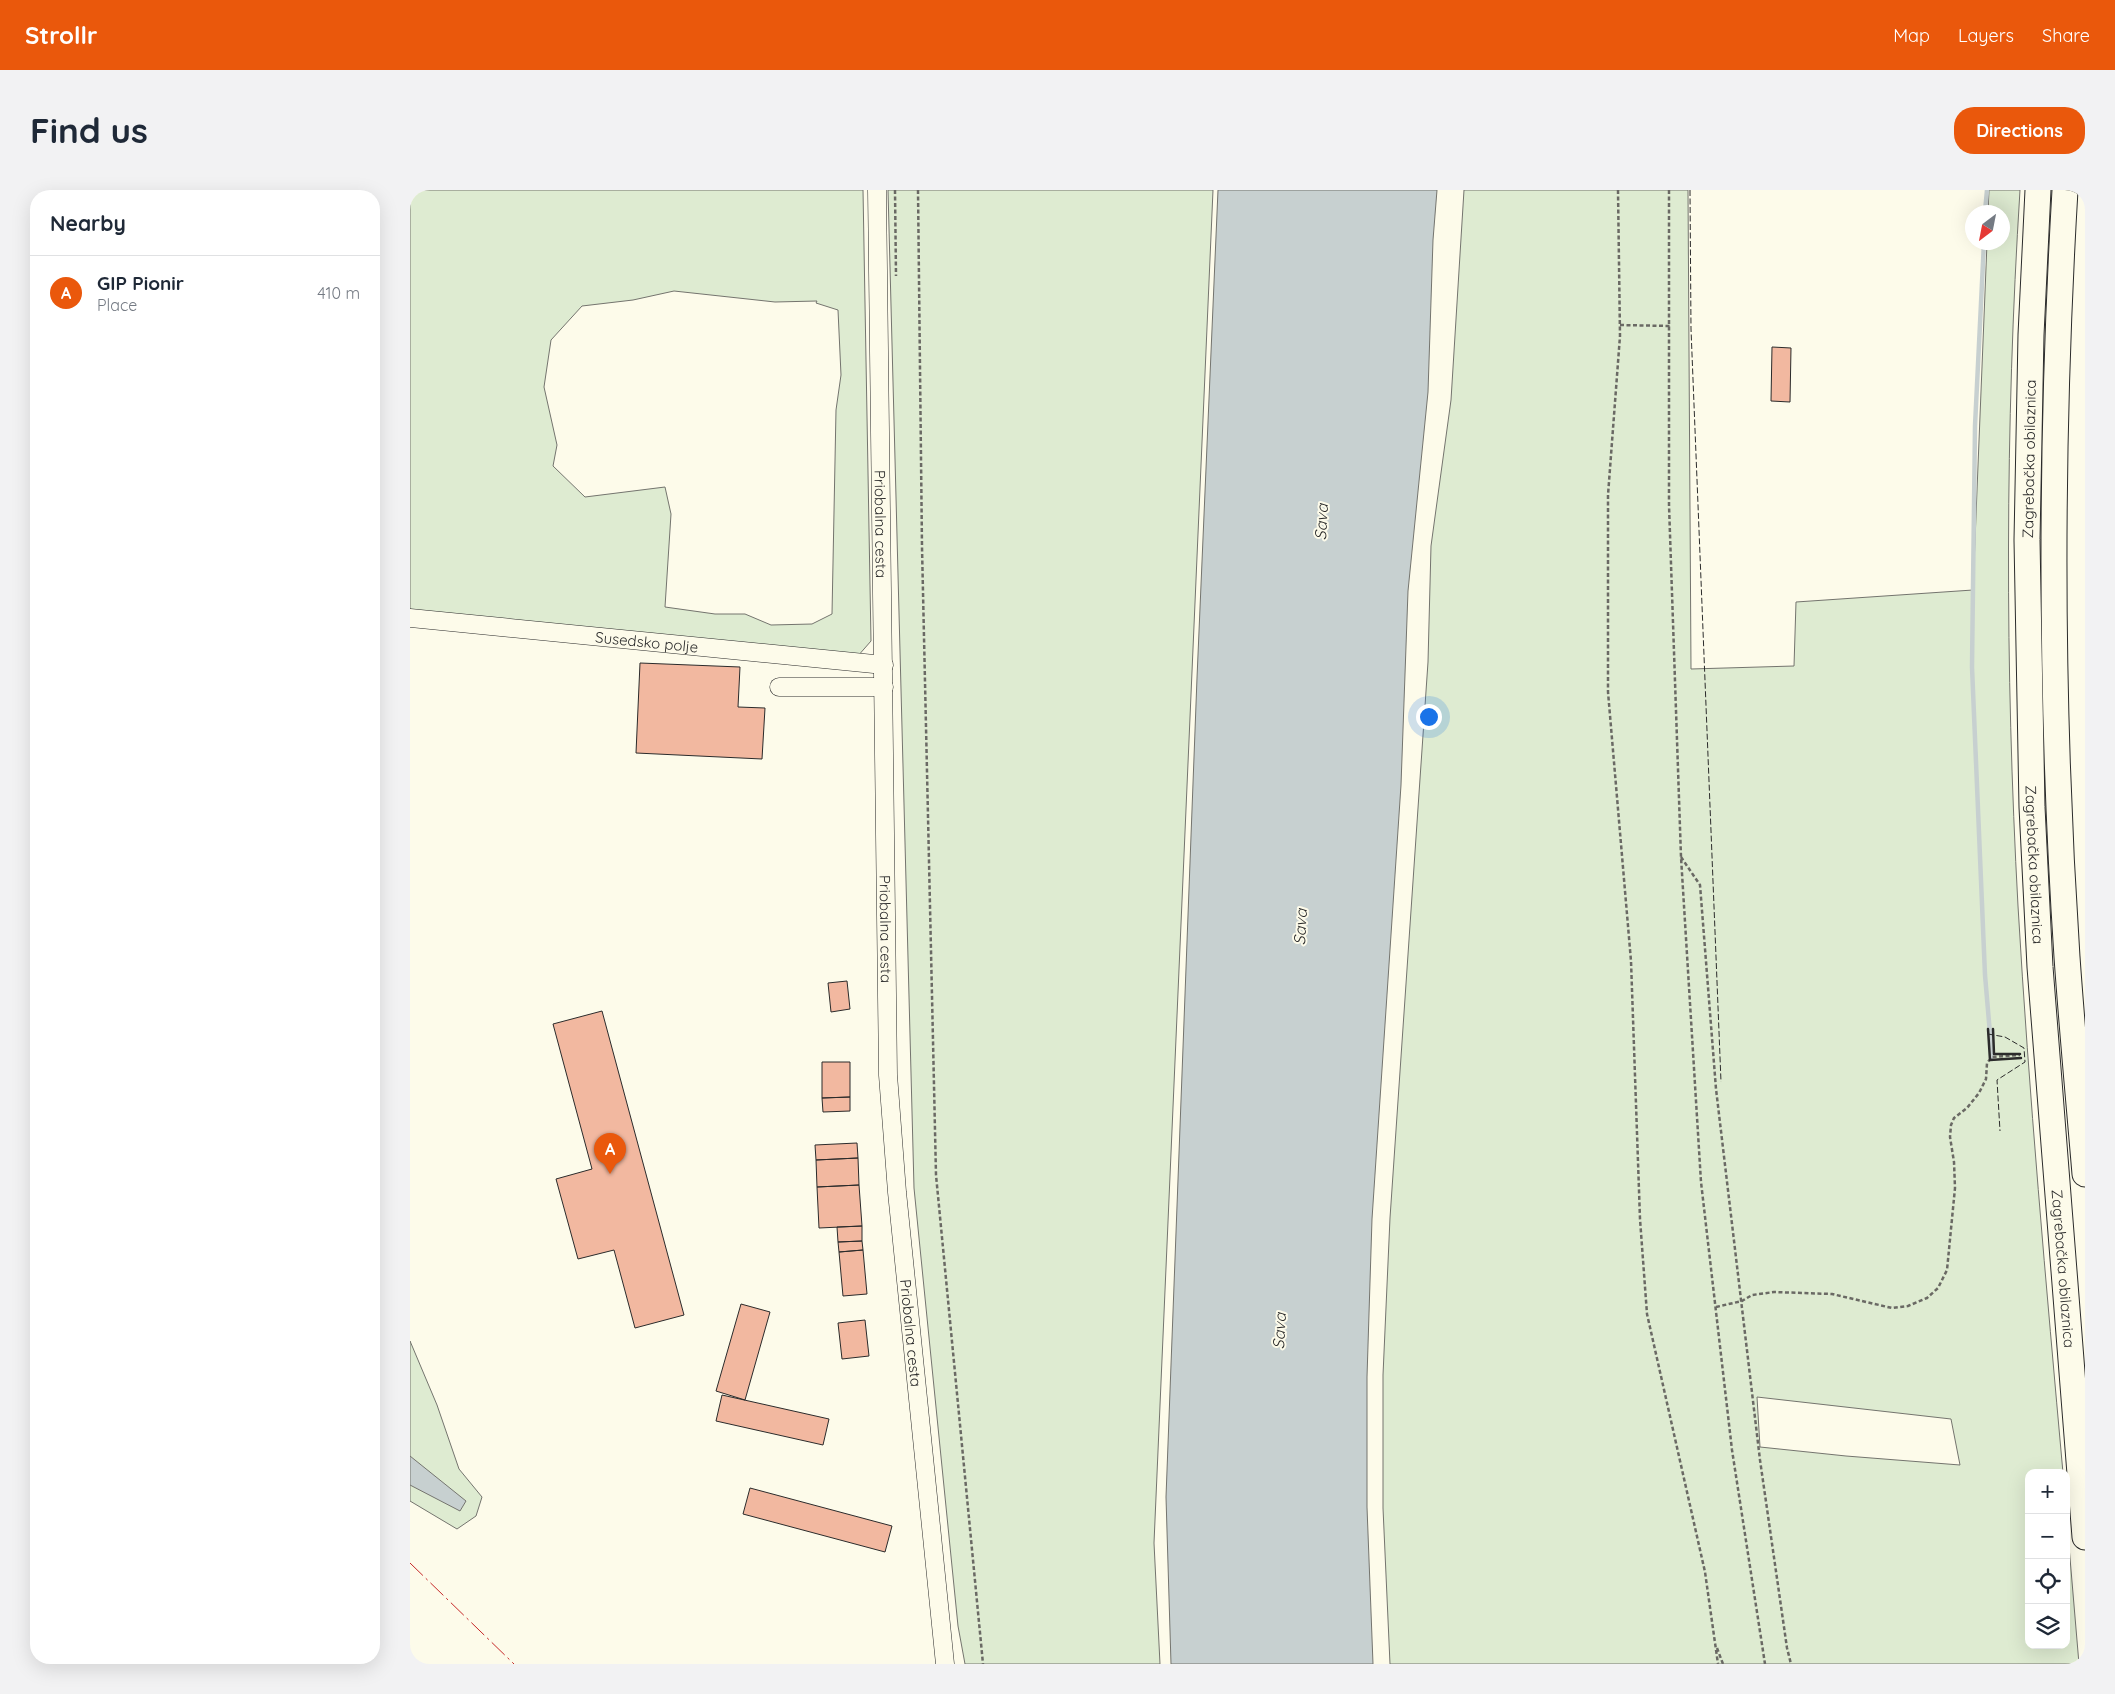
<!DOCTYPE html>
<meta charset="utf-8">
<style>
body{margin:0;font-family:Quicksand,sans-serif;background:#f2f2f3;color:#1f2937}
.controls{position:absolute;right:15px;bottom:15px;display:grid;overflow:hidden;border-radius:10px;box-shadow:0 5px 20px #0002}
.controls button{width:45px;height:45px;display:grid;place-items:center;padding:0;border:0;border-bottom:1px solid #e0e1e3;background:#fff;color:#1f2937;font:25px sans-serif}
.compass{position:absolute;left:1555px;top:15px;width:45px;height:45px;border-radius:50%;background:#fff;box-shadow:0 5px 20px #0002;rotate:212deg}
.you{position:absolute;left:1018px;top:526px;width:18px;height:18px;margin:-12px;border:4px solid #fff;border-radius:50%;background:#1a73e8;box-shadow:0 0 0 8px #1a73e833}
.badge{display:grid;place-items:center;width:32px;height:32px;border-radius:50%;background:#ea580c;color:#fff;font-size:16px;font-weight:700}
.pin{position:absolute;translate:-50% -41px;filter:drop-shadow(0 1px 2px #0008)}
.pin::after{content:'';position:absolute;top:26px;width:18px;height:15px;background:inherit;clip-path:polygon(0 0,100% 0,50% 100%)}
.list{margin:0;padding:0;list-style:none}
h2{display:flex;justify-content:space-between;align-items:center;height:65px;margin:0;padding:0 20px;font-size:21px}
h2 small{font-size:16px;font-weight:400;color:#747a83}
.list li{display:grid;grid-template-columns:32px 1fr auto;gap:15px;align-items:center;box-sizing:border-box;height:75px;padding:0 20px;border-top:1px solid #e0e1e3}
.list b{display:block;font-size:19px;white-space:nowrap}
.list p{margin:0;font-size:16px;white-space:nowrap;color:#747a83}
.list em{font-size:16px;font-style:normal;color:#747a83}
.icon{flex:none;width:28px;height:28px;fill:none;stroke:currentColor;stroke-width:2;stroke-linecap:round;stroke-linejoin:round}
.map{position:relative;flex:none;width:1675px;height:1474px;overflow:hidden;border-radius:20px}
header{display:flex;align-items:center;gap:30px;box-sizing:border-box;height:70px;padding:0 25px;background:#ea580c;color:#fff}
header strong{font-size:24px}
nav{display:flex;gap:28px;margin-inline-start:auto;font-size:18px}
.intro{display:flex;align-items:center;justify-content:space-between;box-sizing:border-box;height:120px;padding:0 30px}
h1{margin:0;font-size:35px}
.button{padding:12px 22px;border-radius:20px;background:#ea580c;color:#fff;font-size:18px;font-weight:700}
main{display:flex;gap:30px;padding:0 30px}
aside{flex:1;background:#fff;border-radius:20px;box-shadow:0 5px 20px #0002}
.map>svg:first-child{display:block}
.green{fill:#deebd1;stroke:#74746e;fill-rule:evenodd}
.water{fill:#c7d0d0;stroke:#74746e}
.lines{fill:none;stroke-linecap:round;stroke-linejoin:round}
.stream{stroke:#c7d0d0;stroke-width:4.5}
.building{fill:#f2b8a0;stroke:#2b2b2b}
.minor-casing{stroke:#2b2b2b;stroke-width:19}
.highway-casing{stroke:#2b2b2b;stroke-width:27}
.path{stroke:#6a6964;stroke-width:2.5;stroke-dasharray:4 2.5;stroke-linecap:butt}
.minor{stroke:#fdfbea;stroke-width:18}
.highway{stroke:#fdfbea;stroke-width:25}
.fence{stroke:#2b2b2b;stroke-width:1;stroke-dasharray:6 2.5;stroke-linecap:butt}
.wall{stroke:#2b2b2b;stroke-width:2.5}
.power{stroke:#c62828;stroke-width:1;stroke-dasharray:18 4 2.5 4;stroke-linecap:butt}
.labels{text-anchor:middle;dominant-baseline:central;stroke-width:4;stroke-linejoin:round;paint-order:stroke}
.street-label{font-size:15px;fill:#2b2b2b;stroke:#fdfbea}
.water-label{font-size:16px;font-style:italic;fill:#2b2b2b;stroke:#fdfbea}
</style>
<header>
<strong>Strollr</strong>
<nav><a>Map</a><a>Layers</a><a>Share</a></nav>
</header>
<div class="intro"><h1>Find us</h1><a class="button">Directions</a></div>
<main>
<aside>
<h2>Nearby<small></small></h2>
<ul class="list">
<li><span class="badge">A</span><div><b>GIP Pionir</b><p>Place</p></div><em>410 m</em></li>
</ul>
</aside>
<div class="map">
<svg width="1675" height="1474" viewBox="0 0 1675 1474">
<rect width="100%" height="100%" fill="#fdfbea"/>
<path class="green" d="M 0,0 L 453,0 L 461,451 L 447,467 L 0,424 ZM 264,101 L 365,112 L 407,111 L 406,113 L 428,120 L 431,185 L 426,220 L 422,424 L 402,434 L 361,435 L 335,424 L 305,424 L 255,417 L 261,324 L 255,297 L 175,307 L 143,276 L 147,255 L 134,197 L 141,150 L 172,116 L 223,110 Z
M 478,0 L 803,0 L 744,1353 L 750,1474 L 555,1474 L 548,1436 L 504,998 Z
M 1054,0 L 1278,0 L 1281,479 L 1384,476 L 1386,412 L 1563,400 L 1577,53 L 1592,52 L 1592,22 L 1578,22 L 1579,0 L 1610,0 C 1595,238 1595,478 1608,716 C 1619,905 1636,1094 1653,1283 L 1619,1283 L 1619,1455 L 1656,1455 L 1656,1321 L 1669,1474 L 980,1474 L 973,1318 L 973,1185 L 980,1028 L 1018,472 L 1021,356 L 1041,210 ZM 1347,1207 L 1541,1229 L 1550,1275 L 1436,1266 L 1350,1257 Z
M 0,1151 L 27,1215 L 49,1279 L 72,1307 L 66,1326 L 47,1339 L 0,1311 Z"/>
<path class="water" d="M 808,0 L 1027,0 L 1023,50 L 1018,202 L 998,401 L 991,595 L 962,1029 L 957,1187 L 957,1317 L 963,1474 L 761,1474 L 756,1307 L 787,488 Z
M 0,1266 L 56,1311 L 50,1321 L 0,1295 Z"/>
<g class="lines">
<path class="stream" d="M 1575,22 L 1577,0
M 1574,52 L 1565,236 L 1562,477 L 1575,785 L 1582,867"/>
</g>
<path class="building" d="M 1362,157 L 1381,158 L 1380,212 L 1361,211 Z
M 230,473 L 330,477 L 328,517 L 355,518 L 352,569 L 226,563 Z
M 437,791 L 440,819 L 421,822 L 418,793 Z
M 192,821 L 274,1125 L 225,1138 L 204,1060 L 168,1069 L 146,989 L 182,979 L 143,834 Z
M 412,872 L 440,872 L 440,907 L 412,908 Z
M 440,907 L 440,921 L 413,922 L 412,908 Z
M 447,953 L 448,968 L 406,970 L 405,955 Z
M 448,968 L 449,995 L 407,997 L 406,970 Z
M 449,995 L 452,1036 L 409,1038 L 407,997 Z
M 452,1036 L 452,1051 L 428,1052 L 427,1037 Z
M 452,1051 L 453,1060 L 429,1062 L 428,1052 Z
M 453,1060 L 457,1104 L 433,1106 L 429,1062 Z
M 331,1114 L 360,1122 L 335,1210 L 306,1201 Z
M 455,1130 L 459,1166 L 432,1169 L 428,1133 Z
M 312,1205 L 419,1229 L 413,1255 L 306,1231 Z
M 340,1298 L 482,1336 L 475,1362 L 333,1324 Z"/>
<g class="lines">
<g class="minor-casing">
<g id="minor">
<path id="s1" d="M 467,0 L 478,885 L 487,1002 L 535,1474"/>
<path id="s2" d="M 0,428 L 474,475"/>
<path d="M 369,497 L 474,497"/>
</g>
</g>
<g class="highway-casing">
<g id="highway">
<path id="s3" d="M 1628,0 L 1621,145 L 1617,350 L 1622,617 L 1630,777 L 1675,1347"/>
<path d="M 1655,0 C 1640,255 1640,512 1657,767 C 1662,839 1669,912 1675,984"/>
</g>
</g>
<path class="path" d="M 485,0 L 486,86
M 508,0 L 512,357 L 526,985 L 573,1474
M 1208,0 L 1210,146 L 1198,305 L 1198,502 L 1221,771 L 1230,1029 L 1237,1124 L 1295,1382 L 1308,1474
M 1259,0 L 1259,315 L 1271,667 L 1291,992 L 1322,1260 L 1355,1474
M 1210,135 L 1260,136
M 1271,667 L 1290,695 L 1306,899 L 1350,1270 L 1377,1458 L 1381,1474
M 1306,1117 L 1332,1111 L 1342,1105 L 1364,1102 L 1422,1104 L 1482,1118 L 1498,1116 L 1517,1108 L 1528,1098 L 1537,1080 L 1545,998 L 1544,972 L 1540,947 L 1541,935 L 1544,928 L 1557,918 L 1569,903 L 1576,889 L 1577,873 L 1582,867 L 1610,865
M 1307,1458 L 1313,1474"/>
<use href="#minor" class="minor"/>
<use href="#highway" class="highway"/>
<path class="fence" d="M 1280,0 L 1281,139 L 1311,892
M 1578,844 L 1595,847 L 1614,858 L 1615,872 L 1587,890 L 1590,941"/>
<path class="wall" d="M 1578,839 L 1580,870 L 1611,868
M 1583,839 L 1584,864 L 1610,864"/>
<path class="power" d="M 0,1373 L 104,1474"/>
</g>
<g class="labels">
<g class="street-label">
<text transform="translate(1619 269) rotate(-89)">Zagrebačka obilaznica</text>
<text stroke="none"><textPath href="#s1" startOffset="334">Priobalna cesta</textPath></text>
<text stroke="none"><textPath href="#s2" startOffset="238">Susedsko polje</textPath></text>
<text stroke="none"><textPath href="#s3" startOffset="675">Zagrebačka obilaznica</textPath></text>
<text stroke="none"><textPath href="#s1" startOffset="739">Priobalna cesta</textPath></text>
<text stroke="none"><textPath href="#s3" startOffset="1080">Zagrebačka obilaznica</textPath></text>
<text stroke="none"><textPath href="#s1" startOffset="1144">Priobalna cesta</textPath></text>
</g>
<g class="water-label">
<text transform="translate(911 332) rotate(-87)">Sava</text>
<text transform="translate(890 737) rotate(-87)">Sava</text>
<text transform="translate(869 1141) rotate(-87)">Sava</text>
</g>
</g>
</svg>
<div class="controls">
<button>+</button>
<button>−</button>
<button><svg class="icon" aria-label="locate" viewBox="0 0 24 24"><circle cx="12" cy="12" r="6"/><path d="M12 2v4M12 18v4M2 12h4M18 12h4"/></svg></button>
<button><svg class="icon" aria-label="layers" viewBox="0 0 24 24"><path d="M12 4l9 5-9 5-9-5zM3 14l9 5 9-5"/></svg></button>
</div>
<svg class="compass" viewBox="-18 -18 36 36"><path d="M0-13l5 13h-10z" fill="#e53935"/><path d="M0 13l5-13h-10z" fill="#747a83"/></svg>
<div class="you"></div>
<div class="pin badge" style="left:200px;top:984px">A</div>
</div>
</main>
